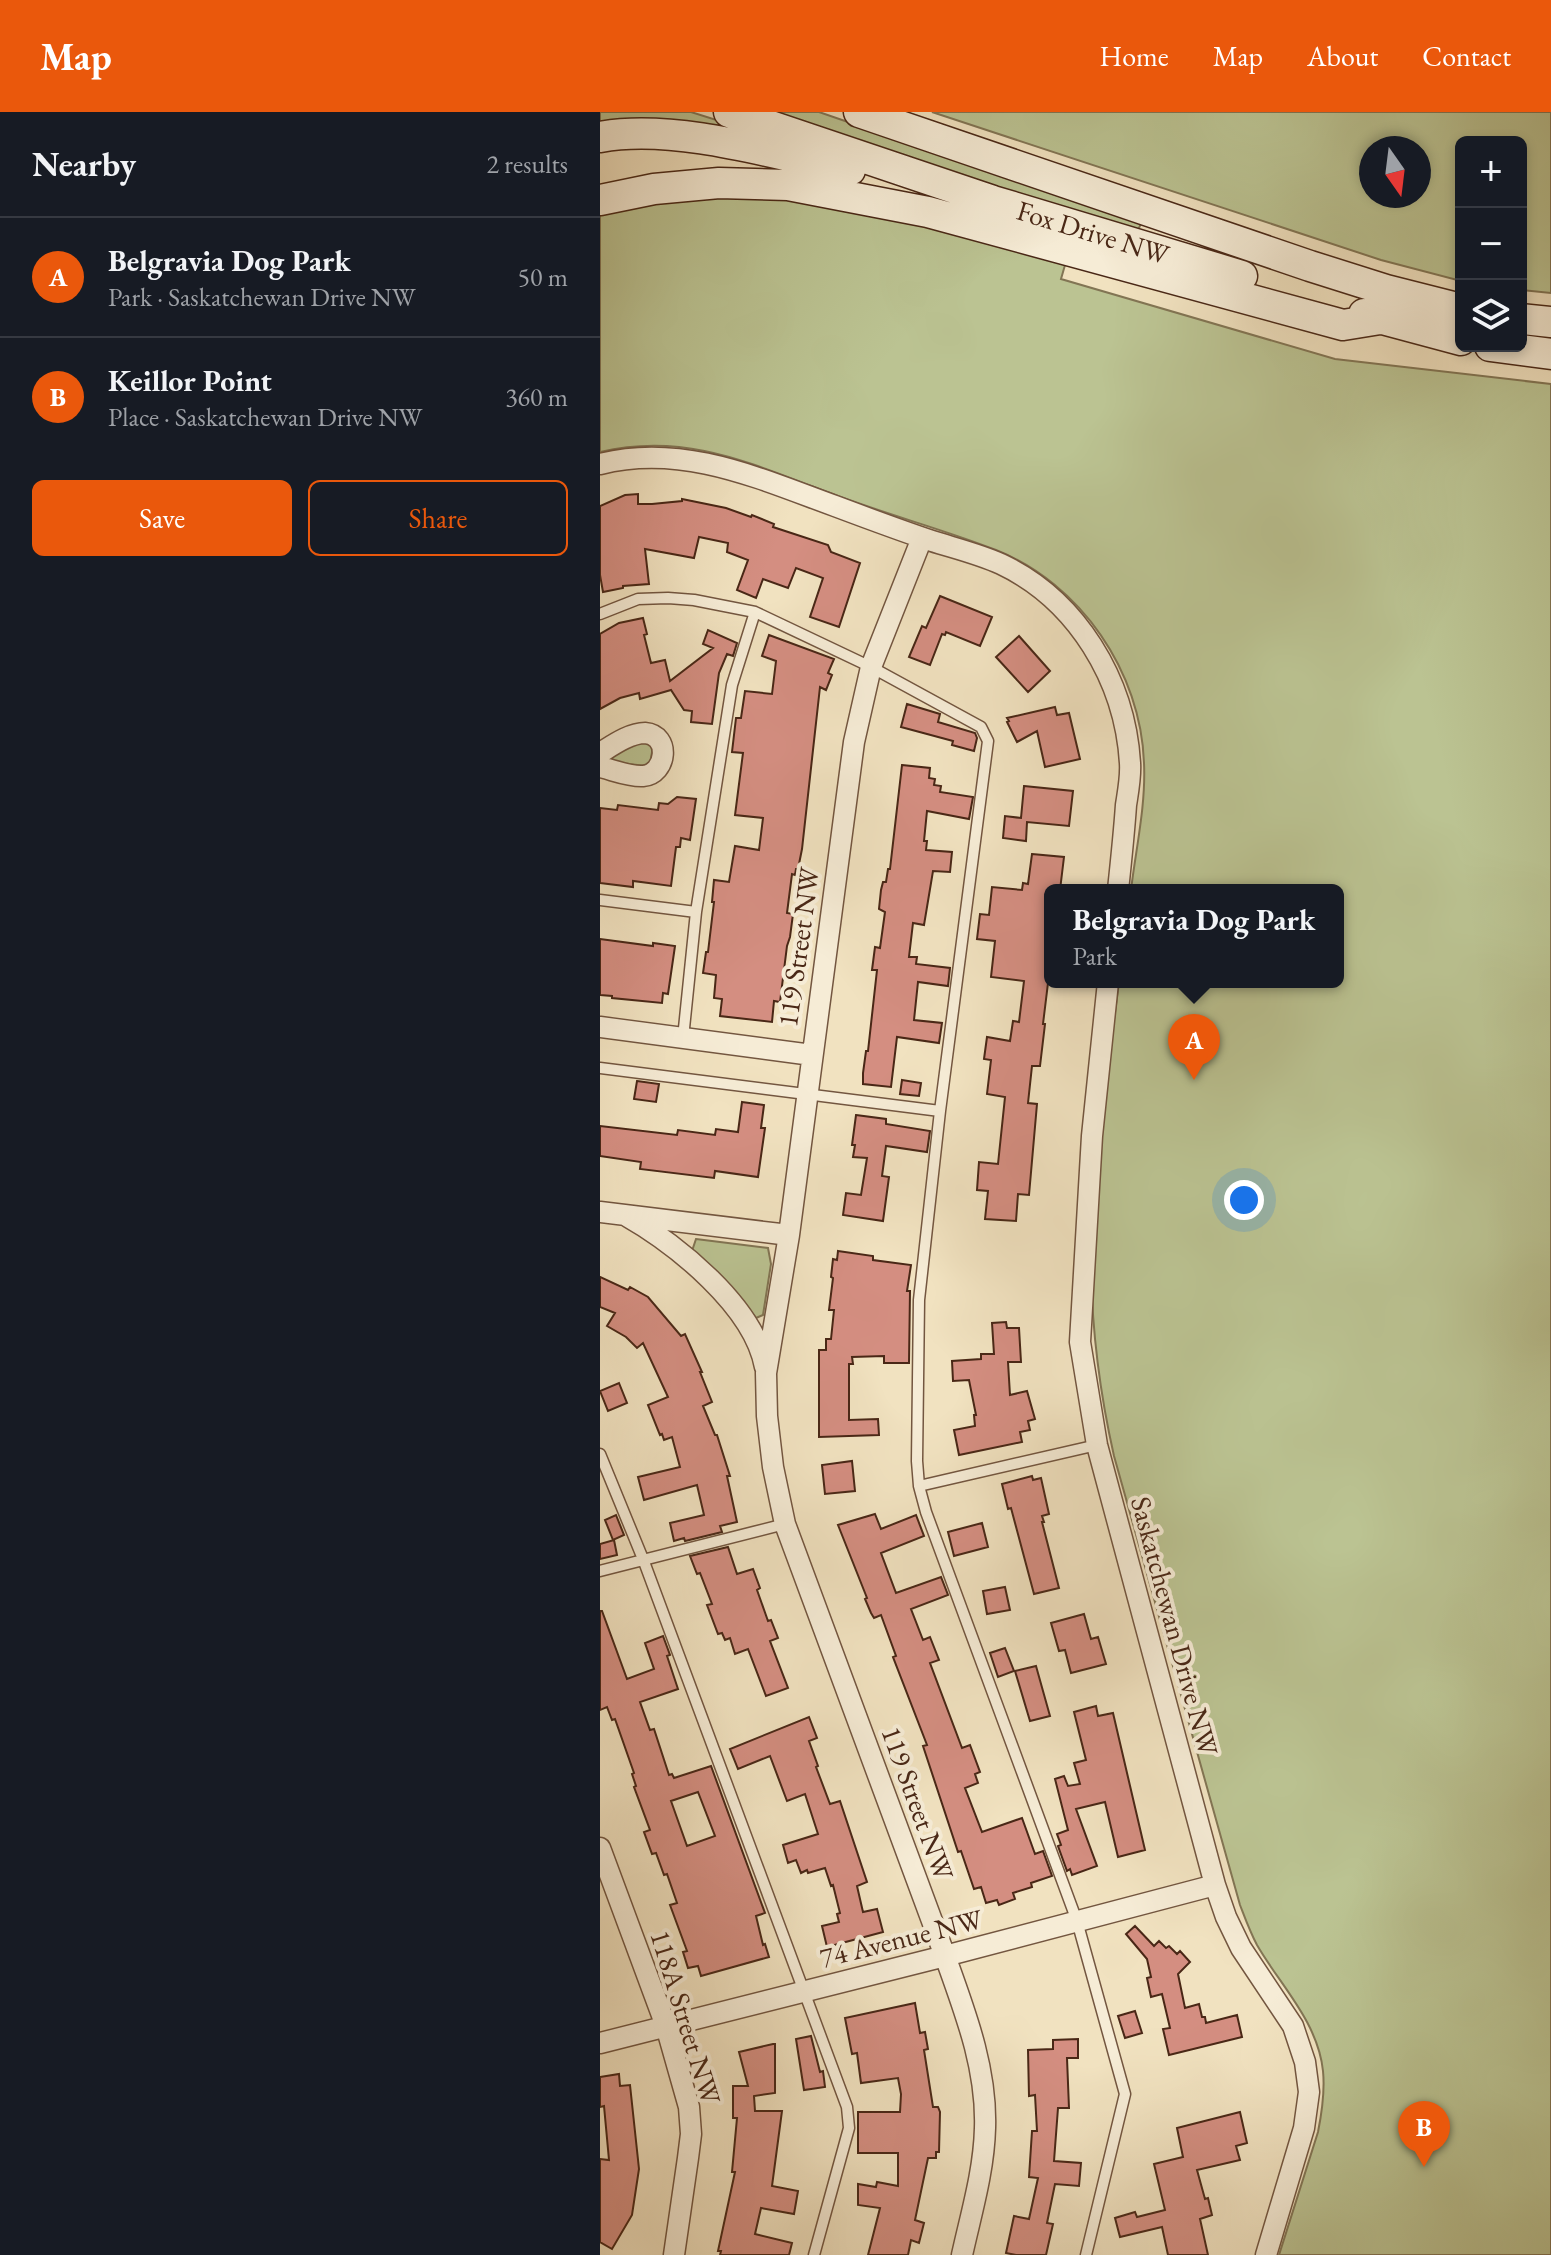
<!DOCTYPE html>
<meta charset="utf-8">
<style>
body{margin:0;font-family:"EB Garamond",serif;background:#242831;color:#f1f3f6}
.controls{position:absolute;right:24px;top:24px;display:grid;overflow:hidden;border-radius:12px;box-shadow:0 4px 12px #0003}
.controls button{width:72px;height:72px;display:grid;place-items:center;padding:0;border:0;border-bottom:2px solid #363941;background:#171b24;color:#f1f3f6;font:40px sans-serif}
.compass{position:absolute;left:759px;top:24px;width:72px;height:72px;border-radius:50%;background:#171b24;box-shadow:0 4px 12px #0003;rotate:166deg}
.you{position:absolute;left:644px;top:1088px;width:28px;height:28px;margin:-20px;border:6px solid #fff;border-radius:50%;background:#1a73e8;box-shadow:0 0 0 12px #1a73e833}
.badge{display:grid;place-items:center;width:52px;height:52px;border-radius:50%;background:#ea580c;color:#fff;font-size:26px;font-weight:700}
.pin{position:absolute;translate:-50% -66px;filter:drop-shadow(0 2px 4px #0008)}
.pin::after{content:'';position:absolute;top:42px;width:28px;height:24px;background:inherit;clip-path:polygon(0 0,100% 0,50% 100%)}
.popup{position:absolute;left:444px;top:772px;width:300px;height:104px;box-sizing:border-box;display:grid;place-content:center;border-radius:12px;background:#171b24;filter:drop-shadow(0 2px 6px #0005);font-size:26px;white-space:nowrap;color:#9ea1a6}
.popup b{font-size:30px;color:#f1f3f6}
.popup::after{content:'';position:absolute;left:50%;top:100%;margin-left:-16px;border:16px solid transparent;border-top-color:#171b24}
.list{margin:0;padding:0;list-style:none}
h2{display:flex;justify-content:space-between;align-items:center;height:104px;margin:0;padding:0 32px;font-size:34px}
h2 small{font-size:26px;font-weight:400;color:#9ea1a6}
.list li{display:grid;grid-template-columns:52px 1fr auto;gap:24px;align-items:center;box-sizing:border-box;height:120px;padding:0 32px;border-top:2px solid #363941}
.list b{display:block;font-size:30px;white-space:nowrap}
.list p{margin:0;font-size:26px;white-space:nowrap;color:#9ea1a6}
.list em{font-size:26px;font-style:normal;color:#9ea1a6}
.actions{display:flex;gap:16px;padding:24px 32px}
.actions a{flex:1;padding:18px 0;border:2px solid #ea580c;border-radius:12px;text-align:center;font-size:28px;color:#ea580c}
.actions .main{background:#ea580c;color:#fff}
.icon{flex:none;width:44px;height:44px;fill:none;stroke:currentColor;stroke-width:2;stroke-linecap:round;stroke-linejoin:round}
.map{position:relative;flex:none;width:951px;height:2143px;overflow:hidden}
header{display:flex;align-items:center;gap:48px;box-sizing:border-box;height:112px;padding:0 40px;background:#ea580c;color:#fff}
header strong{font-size:38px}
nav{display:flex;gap:44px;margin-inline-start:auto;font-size:28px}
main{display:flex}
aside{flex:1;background:#171b24}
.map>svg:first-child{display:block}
.green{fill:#bbc392;stroke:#827554;stroke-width:2;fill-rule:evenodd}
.building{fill:#d48e81;stroke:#492716;stroke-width:2;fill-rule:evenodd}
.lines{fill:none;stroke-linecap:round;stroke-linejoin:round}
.service-casing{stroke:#735640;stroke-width:13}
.minor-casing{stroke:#735640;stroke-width:23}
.secondary-casing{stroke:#492716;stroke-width:33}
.service{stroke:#f6ecd6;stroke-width:10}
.minor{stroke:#f6ecd6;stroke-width:20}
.secondary{stroke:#f6ecd6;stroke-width:30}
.labels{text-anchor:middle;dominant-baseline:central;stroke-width:8;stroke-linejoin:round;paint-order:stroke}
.street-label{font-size:28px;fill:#492716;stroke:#f6ecd6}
</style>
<header>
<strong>Map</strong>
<nav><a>Home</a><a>Map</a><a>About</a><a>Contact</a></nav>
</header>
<main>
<aside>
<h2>Nearby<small>2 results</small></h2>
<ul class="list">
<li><span class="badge">A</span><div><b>Belgravia Dog Park</b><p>Park · Saskatchewan Drive NW</p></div><em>50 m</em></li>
<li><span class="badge">B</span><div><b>Keillor Point</b><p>Place · Saskatchewan Drive NW</p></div><em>360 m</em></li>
</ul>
<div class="actions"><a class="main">Save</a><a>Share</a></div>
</aside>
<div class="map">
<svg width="951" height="2143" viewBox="0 0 951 2143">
<rect width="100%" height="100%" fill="#f1e2c0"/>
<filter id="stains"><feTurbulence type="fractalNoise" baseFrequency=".0025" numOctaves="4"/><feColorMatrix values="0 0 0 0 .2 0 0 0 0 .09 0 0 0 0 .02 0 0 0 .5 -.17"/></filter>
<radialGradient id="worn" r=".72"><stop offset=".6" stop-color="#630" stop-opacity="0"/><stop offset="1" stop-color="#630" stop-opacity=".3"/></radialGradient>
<path class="green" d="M 0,0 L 91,0 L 205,36 L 0,15 Z
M 150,0 L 219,0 L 541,111 L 537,121 Z
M 332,0 L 951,0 L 951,181 L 921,178 L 921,30 L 861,30 L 861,169 L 781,148 ZM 771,36 L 819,36 L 819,84 L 771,84 Z
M 91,81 L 212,83 L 467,146 L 461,167 L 735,247 L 951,272 L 951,2143 L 679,2143 L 718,2020 C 722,2000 725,1979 723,1959 C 718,1910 680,1873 657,1833 C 650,1820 645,1806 640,1793 L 514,1344 C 500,1282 492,1220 491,1156 C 490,1061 507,965 519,870 L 738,870 L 738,778 L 531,778 C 536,736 546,693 544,651 C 541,560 481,472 396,438 C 345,418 292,404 241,385 C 157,355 91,319 0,340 L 0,98 Z
M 42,627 L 53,635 L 50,651 L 46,654 L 12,650 L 10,646 Z
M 96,1127 L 168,1136 L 171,1152 L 163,1203 L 156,1206 L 126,1172 L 92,1139 Z"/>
<path class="building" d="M 38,382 L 38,392 L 52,392 L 82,389 L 82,387 L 126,396 L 151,405 L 152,403 L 174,412 L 173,415 L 228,433 L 231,440 L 260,451 L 239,515 L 210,505 L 223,466 L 196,456 L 188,476 L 163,467 L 156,486 L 137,478 L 148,448 L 127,440 L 128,431 L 99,425 L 94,446 L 45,437 L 49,472 L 23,474 L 23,476 L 3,480 L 0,463 L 0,394 L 25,383 Z
M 340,484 L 392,505 L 380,534 L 346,520 L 345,523 L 342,522 L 330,553 L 309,545 L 322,514 L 326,516 Z
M 43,506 L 47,522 L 44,523 L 51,551 L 65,548 L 70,569 L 113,536 L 103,532 L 108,518 L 137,531 L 133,544 L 127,542 L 119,561 L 112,612 L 91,610 L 92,599 L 84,598 L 71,578 L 40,587 L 39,581 L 20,586 L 0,597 L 0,522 L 19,511 Z
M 169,523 L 234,547 L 228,561 L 232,563 L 226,578 L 220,575 L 202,737 L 198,757 L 196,757 L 195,763 L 192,762 L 187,801 L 193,802 L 190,825 L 187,834 L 180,890 L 174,889 L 172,910 L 120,904 L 122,887 L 114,886 L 116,863 L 103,861 L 106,840 L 108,840 L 114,790 L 112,790 L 114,768 L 129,770 L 135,734 L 159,738 L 163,706 L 135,703 L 143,641 L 132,640 L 136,606 L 141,606 L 145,579 L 172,582 L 176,549 L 162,544 Z
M 419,524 L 450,559 L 428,580 L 396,545 Z
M 307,592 L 340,602 L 338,610 L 375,621 L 377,626 L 374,639 L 352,633 L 353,629 L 301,615 Z
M 455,595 L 457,603 L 469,601 L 480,647 L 445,655 L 437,619 L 417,630 L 407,610 L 409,609 L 407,606 Z
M 302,653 L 330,656 L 329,666 L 335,667 L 334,673 L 341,674 L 340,680 L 373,685 L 369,707 L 327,699 L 324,729 L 327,729 L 326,738 L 352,740 L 350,760 L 333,759 L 324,813 L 313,811 L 309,845 L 317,845 L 316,852 L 350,856 L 348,874 L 318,870 L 314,908 L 342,911 L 339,931 L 297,925 L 291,975 L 263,972 L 263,961 L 266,939 L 268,939 L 277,858 L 272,858 L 275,835 L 280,836 L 285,800 L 279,797 L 281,778 L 283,770 L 286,770 L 288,757 L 290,757 Z
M 424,674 L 473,679 L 469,714 L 427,710 L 426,729 L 403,726 L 405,704 L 421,706 Z
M 77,685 L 96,687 L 90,728 L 81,726 L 80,735 L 76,735 L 71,774 L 33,769 L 33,775 L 0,771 L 0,696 L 17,698 L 18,693 L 58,698 L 59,691 L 68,692 Z
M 432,742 L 464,745 L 460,778 L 450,778 L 450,872 L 448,871 L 443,912 L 445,912 L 440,954 L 432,954 L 428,991 L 437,992 L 429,1083 L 418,1082 L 416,1109 L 385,1107 L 388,1079 L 377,1078 L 379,1050 L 398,1052 L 405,985 L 387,982 L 391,948 L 384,947 L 387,925 L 410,929 L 413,909 L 419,910 L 424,869 L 391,865 L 395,829 L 377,827 L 380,802 L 389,803 L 392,775 L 422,778 L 423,771 L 428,772 Z
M 0,827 L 53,834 L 53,831 L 75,834 L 68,882 L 63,881 L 62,891 L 12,886 L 12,884 L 0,883 Z
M 302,968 L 321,971 L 319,984 L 300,982 Z
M 37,969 L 59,972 L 56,990 L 34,987 Z
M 142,990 L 164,993 L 161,1016 L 165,1016 L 158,1065 L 115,1059 L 114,1066 L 40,1057 L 41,1050 L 0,1044 L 0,1014 L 77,1023 L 78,1018 L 115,1023 L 116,1017 L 138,1020 Z
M 256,1003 L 286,1007 L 286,1012 L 330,1019 L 327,1040 L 286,1034 L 282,1064 L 289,1065 L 283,1109 L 243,1103 L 246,1081 L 261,1083 L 267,1046 L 253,1045 L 255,1033 L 252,1033 Z
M 238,1139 L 273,1144 L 273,1148 L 311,1153 L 307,1179 L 310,1179 L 309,1251 L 284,1251 L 284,1244 L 252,1245 L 253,1252 L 249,1252 L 249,1308 L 278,1307 L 279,1323 L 219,1325 L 219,1238 L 226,1238 L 226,1227 L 231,1227 L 234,1198 L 229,1198 L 233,1166 L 231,1165 L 233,1147 L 237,1148 Z
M 0,1165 L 28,1178 L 30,1175 L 48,1185 L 81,1224 L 85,1222 L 102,1260 L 100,1260 L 112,1290 L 103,1294 L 115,1323 L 117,1323 L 130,1364 L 127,1364 L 137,1410 L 120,1414 L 122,1420 L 85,1429 L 84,1426 L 74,1429 L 70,1411 L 104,1403 L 97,1373 L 44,1388 L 38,1365 L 80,1355 L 72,1325 L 64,1328 L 62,1322 L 60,1323 L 48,1293 L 68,1285 L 43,1231 L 37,1236 L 26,1225 L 7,1214 L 15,1201 L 0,1195 Z
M 406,1210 L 407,1216 L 419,1216 L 421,1250 L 408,1250 L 410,1283 L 427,1279 L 435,1307 L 428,1309 L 430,1318 L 420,1320 L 422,1330 L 359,1343 L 354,1318 L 375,1314 L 374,1303 L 376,1303 L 369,1268 L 353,1269 L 352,1249 L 381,1247 L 381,1242 L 394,1242 L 392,1211 Z
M 19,1271 L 27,1291 L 8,1299 L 0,1279 Z
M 252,1349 L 255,1379 L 225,1382 L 222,1353 Z
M 432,1364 L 433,1368 L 441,1366 L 449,1402 L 442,1404 L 444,1410 L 442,1410 L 459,1476 L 434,1482 L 411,1396 L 408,1397 L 402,1372 Z
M 275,1402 L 281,1417 L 316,1403 L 324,1424 L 281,1441 L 296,1481 L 341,1465 L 348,1483 L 311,1497 L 323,1528 L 330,1525 L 339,1548 L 330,1551 L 362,1636 L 370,1633 L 380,1660 L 375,1662 L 378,1671 L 365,1676 L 382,1720 L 422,1706 L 435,1742 L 443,1739 L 452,1764 L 431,1771 L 432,1775 L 413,1781 L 415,1787 L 399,1793 L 397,1788 L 386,1791 L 381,1775 L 374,1777 L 361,1739 L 358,1740 L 323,1634 L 327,1633 L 293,1545 L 296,1544 L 281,1503 L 274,1506 L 271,1501 L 265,1487 L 267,1486 L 238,1413 Z
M 16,1403 L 24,1423 L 13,1428 L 5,1408 Z
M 382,1411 L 388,1435 L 354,1444 L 348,1420 Z
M 14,1428 L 17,1443 L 0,1447 L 0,1432 Z
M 128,1435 L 137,1462 L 153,1457 L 160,1476 L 157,1478 L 168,1509 L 171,1508 L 178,1526 L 170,1529 L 188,1576 L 166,1584 L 148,1537 L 135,1542 L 130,1526 L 125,1528 L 122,1521 L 118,1522 L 107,1493 L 112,1492 L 100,1461 L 97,1462 L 90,1444 Z
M 405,1475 L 410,1498 L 387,1502 L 383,1479 Z
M 0,1499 L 2,1499 L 27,1567 L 54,1557 L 45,1531 L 63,1524 L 70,1543 L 67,1544 L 78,1577 L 40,1590 L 50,1618 L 54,1617 L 69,1663 L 72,1662 L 74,1666 L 111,1654 L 165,1801 L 156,1804 L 163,1833 L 165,1832 L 169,1845 L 101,1864 L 98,1854 L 88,1856 L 83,1840 L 87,1839 L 70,1793 L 77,1791 L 67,1762 L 64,1763 L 56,1741 L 52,1742 L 44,1720 L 50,1718 L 34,1675 L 36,1674 L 32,1662 L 34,1661 L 15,1607 L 12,1608 L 7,1595 L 0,1598 ZM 98,1680 L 115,1724 L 87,1734 L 71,1689 Z
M 484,1502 L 491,1527 L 498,1525 L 506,1552 L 471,1561 L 465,1538 L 459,1539 L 451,1511 Z
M 405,1536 L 414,1559 L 398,1565 L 390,1541 Z
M 436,1554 L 450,1604 L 430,1609 L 415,1559 Z
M 496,1594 L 498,1604 L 513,1601 L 545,1738 L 518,1745 L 505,1690 L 476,1697 L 497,1754 L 472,1763 L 470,1757 L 467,1759 L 458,1734 L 461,1733 L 457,1722 L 468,1718 L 455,1667 L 464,1664 L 468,1674 L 480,1672 L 474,1651 L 486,1648 L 474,1600 Z
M 209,1605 L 217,1626 L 209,1629 L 218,1654 L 216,1655 L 230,1692 L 240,1689 L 267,1770 L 257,1774 L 263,1800 L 277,1797 L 283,1820 L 227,1835 L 222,1814 L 239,1810 L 237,1802 L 240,1801 L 233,1773 L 231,1774 L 225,1756 L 208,1761 L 207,1758 L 201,1761 L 196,1748 L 188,1751 L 183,1733 L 218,1722 L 205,1682 L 187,1689 L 170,1644 L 138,1657 L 130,1637 Z
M 535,1814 L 554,1834 L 559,1829 L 566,1836 L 569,1834 L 577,1842 L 580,1839 L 590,1850 L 578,1862 L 585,1896 L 599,1892 L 602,1905 L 605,1905 L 606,1911 L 637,1903 L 642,1925 L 569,1943 L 563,1917 L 570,1916 L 562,1882 L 551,1885 L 547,1866 L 551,1865 L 547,1847 L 526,1822 Z
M 315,1891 L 320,1921 L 325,1920 L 328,1937 L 324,1938 L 333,1995 L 338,1995 L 340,2000 L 339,2040 L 336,2040 L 336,2046 L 328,2046 L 315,2108 L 324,2111 L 319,2131 L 311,2128 L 308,2143 L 268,2143 L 280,2096 L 258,2093 L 258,2072 L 276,2075 L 277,2070 L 298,2074 L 298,2041 L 258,2041 L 258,2000 L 300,2000 L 301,1982 L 298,1966 L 261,1971 L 257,1941 L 252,1942 L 245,1906 Z
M 535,1899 L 542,1921 L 525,1926 L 518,1904 Z
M 211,1924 L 220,1960 L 223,1959 L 225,1975 L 204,1978 L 196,1927 Z
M 478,1927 L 478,1946 L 467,1946 L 469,1996 L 458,1996 L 454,2049 L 481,2051 L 479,2074 L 455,2072 L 447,2111 L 453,2112 L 446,2143 L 416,2143 L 406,2141 L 414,2104 L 429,2107 L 438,2066 L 429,2065 L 432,2019 L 437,2019 L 435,1983 L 429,1984 L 428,1938 L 453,1937 L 453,1928 Z
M 173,1932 L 175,1932 L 175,1981 L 154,1984 L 155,1999 L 182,1999 L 172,2074 L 198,2079 L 194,2102 L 161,2096 L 155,2122 L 192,2131 L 189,2143 L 120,2143 L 121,2139 L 118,2139 L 135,2060 L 132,2060 L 137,2006 L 133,2006 L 133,1974 L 148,1974 L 139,1940 Z
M 19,1962 L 20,1974 L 30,1973 L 39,2057 L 32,2103 L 12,2137 L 0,2130 L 0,2047 L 9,2048 L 4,1994 L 0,1995 L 0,1965 Z
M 640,2000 L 647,2031 L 636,2034 L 640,2048 L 597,2058 L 605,2087 L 608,2086 L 612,2103 L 600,2107 L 608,2143 L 568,2143 L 562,2115 L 520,2125 L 515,2106 L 535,2100 L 537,2105 L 565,2098 L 554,2052 L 583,2045 L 577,2016 Z"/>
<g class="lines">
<g class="service-casing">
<path id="service" d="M 0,502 L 38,487 L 68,486 L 94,488 L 155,500 L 271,555 L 381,615 L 388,629 L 340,999 L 319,1188 L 317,1349 L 319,1374 L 326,1400 L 477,1809 L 525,1982 L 486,2143
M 0,788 L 96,800
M 83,926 L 96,800 L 132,573 L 155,500
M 0,956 L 340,999
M 0,1342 L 43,1447 L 247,1995 L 249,2016 L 214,2143
M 319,1374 L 497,1333
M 0,1459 L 185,1412"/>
</g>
<g class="minor-casing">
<path id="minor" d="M 0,352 C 82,331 158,366 235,394 C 267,406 299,418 332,429 C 354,436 379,442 401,452 C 477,488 525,568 530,651 C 531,665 528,680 526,693 C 524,722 521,750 518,778
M 322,426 L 271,555 L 254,630 L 189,1123 L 166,1261 L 167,1304 L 173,1355 L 185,1412 L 345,1844 C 365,1900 387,1956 385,2016 C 384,2059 371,2102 362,2143
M 0,641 C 13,633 30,621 45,621 C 71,623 67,662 43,664 C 30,665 13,658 0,655
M 508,870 L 492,1024 L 480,1230 L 497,1333 L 615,1773 L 626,1805 L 641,1836 L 693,1914 L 705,1950 L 709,1980 L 704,2016 L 666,2143
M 0,915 L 212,943
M 0,1100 L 189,1123
M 25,1103 C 76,1132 154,1194 165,1255
M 0,1736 L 66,1914 L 89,1995 L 91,2022 L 88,2046 L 74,2143
M 0,1931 L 345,1844 L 615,1773"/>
</g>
<g class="secondary-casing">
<path id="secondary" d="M 129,0 L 393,89 L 642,164
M 259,0 L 710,154 L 786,178 L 861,197
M 0,25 C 74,11 176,42 250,58
M 0,88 L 54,77 L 119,71 L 188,73 L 328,100 L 743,213 L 780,207
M 764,202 L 861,228
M 921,207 L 951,210
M 890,234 L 951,242"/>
</g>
<use href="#service" class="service"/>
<use href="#minor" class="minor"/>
<use href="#secondary" class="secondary"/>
</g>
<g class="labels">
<g class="street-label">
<text transform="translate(493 120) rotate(17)">Fox Drive NW</text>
<text transform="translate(198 835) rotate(-82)">119 Street NW</text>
<text transform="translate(575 1514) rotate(75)">Saskatchewan Drive NW</text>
<text transform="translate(318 1691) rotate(70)">119 Street NW</text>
<text transform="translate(301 1826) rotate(-14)">74 Avenue NW</text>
<text transform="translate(86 1905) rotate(73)">118A Street NW</text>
</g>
</g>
<rect width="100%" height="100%" filter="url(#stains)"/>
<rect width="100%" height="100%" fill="url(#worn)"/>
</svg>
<div class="controls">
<button>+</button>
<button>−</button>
<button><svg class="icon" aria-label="layers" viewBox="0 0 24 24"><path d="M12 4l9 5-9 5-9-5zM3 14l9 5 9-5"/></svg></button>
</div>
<svg class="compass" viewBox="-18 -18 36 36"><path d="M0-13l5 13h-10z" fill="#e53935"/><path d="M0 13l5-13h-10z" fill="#9ea1a6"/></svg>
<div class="you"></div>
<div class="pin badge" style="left:594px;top:968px">A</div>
<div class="popup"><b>Belgravia Dog Park</b>Park</div>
<div class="pin badge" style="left:824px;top:2055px">B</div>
</div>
</main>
